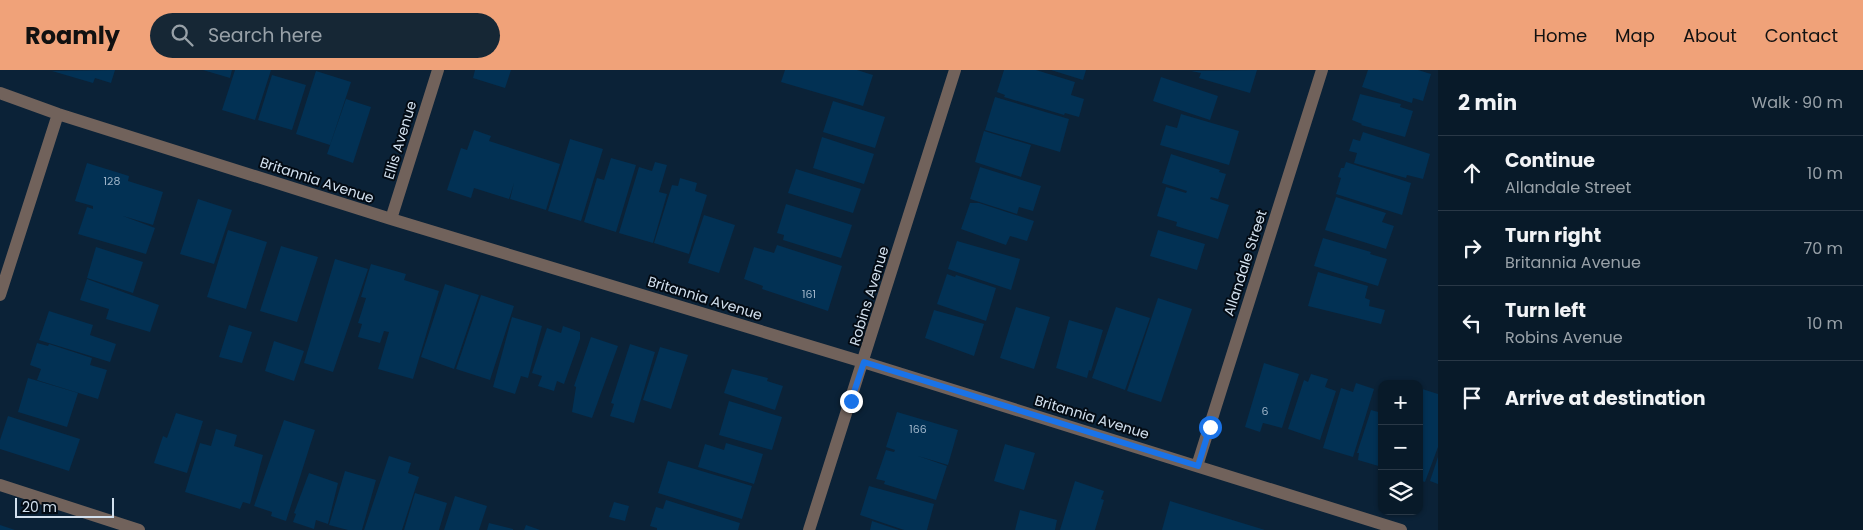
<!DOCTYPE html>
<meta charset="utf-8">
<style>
body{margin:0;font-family:Poppins,sans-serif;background:#162735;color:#f1f3f6}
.controls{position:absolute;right:15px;bottom:15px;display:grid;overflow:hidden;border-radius:10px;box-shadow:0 1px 4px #0004}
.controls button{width:45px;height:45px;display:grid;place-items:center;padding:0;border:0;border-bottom:1px solid #293846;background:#081a29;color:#f1f3f6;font:25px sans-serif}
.scale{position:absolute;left:15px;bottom:12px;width:99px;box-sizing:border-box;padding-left:5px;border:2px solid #d2e0ee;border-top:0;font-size:14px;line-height:18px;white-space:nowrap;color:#d2e0ee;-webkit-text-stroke:4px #030b14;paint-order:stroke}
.stop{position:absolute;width:15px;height:15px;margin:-11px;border:4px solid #1a73e8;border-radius:50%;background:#fff}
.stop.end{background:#1a73e8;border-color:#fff;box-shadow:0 1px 5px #0008}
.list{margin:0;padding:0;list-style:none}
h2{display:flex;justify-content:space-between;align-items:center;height:65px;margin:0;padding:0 20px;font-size:21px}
h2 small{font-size:16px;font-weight:400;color:#98a1a8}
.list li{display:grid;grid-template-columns:32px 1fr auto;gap:15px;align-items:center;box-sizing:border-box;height:75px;padding:0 20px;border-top:1px solid #293846}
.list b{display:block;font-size:19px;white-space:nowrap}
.list p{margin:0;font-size:16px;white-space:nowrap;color:#98a1a8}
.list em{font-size:16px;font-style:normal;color:#98a1a8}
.icon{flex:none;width:28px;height:28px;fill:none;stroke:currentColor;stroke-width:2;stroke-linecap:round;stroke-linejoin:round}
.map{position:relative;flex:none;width:1438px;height:460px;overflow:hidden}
header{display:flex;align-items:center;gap:30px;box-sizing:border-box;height:70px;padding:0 25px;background:#f0a279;color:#111}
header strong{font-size:24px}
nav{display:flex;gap:28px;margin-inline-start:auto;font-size:18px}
.search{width:350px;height:45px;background:#162735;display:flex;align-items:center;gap:12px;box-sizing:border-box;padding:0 18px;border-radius:28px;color:#98a1a8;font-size:19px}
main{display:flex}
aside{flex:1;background:#081a29}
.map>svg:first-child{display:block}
.building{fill:#023154}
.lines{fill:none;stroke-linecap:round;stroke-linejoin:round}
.minor{stroke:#71625b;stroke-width:12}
.route{stroke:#1a73e8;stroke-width:6}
.labels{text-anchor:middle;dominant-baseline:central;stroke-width:4;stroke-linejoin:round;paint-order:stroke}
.number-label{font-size:11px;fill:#9eb4c8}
.street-label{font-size:14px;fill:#d2e0ee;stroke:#030b14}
</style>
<header>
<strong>Roamly</strong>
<div class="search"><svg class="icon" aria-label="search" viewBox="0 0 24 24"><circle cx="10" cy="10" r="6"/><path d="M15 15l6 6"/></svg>Search here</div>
<nav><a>Home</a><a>Map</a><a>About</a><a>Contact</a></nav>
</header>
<main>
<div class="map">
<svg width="1438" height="460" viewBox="0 0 1438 460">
<rect width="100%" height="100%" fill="#0b2237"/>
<path class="building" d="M 115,0 L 111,13 L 95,8 L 93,13 L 52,1 Z
M 203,0 L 232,0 L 230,8 Z
M 235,0 L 271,0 L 255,50 L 222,40 Z
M 475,0 L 511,0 L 505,18 L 473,8 Z
M 785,0 L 857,0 L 873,5 L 863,36 L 781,12 Z
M 1004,0 L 1036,0 L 1075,12 L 1071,25 L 1084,29 L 1079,47 L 1065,43 L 1064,45 L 1004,27 L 1005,25 L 997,22 Z
M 1051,0 L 1086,0 L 1083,10 Z
M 1257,0 L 1250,23 L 1199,8 L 1201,3 L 1191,1 Z
M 1368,0 L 1418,0 L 1431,4 L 1423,31 L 1413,28 L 1412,33 L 1362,17 Z
M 316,1 L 351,12 L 330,75 L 296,64 Z
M 272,5 L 306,15 L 292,60 L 258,50 Z
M 1161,7 L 1218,26 L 1210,50 L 1153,31 Z
M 1360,24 L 1401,34 L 1400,37 L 1413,41 L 1405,67 L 1361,55 L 1362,54 L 1352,50 Z
M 995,27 L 1069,49 L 1060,82 L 985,60 Z
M 346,29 L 371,37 L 353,93 L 327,84 Z
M 833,31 L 885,47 L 875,78 L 823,62 Z
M 1181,44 L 1239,61 L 1229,95 L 1160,75 L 1166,55 L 1177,58 Z
M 474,60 L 491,66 L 489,71 L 560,94 L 546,140 L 510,129 L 514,113 L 509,129 L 474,118 L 471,128 L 447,120 L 461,78 L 467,80 Z
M 984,61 L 1031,75 L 1021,107 L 975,92 Z
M 1363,62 L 1430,84 L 1423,109 L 1407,105 L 1406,108 L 1354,93 L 1357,83 L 1349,81 L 1353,69 L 1360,71 Z
M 822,67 L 874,84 L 864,114 L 813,98 Z
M 570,69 L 603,79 L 581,151 L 548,141 Z
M 1171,84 L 1220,100 L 1219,102 L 1226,104 L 1218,129 L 1211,127 L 1210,129 L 1229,135 L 1218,169 L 1176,156 L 1177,152 L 1157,146 L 1166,117 L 1186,123 L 1187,121 L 1162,113 Z
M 611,88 L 636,95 L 616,162 L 584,152 L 597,108 L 604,110 Z
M 655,92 L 667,95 L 659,122 L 667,124 L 653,173 L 619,163 L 639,97 L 652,101 Z
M 1346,92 L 1411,113 L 1402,145 L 1336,124 L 1341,108 L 1338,107 L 1341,98 L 1344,98 Z
M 87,93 L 129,106 L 128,111 L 163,122 L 153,155 L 123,146 L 155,158 L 146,184 L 78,164 L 87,137 L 93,139 L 93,136 L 75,131 Z
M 980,97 L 1041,116 L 1033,141 L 1019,137 L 1017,144 L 970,129 Z
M 796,99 L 861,119 L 853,143 L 788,123 Z
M 680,108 L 697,113 L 695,121 L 707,125 L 689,184 L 654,173 L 672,115 L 678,116 Z
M 1336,127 L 1386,143 L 1382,152 L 1394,156 L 1386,179 L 1325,160 Z
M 198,129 L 232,140 L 214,194 L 180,184 Z
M 970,133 L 979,133 L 1034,151 L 1027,171 L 1010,166 L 1006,175 L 961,159 Z
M 786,134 L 852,155 L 841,188 L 783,170 L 784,165 L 777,163 Z
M 704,145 L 735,155 L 719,203 L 688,193 Z
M 228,160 L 267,172 L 246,239 L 207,227 Z
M 1158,160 L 1205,174 L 1197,200 L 1150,186 Z
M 1323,168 L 1371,182 L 1370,184 L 1387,189 L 1378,216 L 1314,196 Z
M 957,171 L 1020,189 L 1011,220 L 948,199 Z
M 777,175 L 842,196 L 828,241 L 762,219 L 763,216 L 744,209 L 754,177 L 774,183 Z
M 281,176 L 318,187 L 297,252 L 260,241 Z
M 96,177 L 143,192 L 133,223 L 87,208 Z
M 335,189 L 368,199 L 333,302 L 304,293 Z
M 371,194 L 406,204 L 404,210 L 439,221 L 413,309 L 378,299 L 389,262 L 384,261 L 380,273 L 358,267 L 362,254 L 358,253 L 366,228 L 361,227 Z
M 1318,202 L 1368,216 L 1365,228 L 1370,230 L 1369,236 L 1385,240 L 1381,254 L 1308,236 Z
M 947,204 L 955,207 L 956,205 L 996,218 L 986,251 L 937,234 Z
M 87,209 L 159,235 L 150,262 L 106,249 L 109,239 L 80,230 Z
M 445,214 L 479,225 L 454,299 L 421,287 Z
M 481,225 L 514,236 L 490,310 L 456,299 Z
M 1158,228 L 1192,239 L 1161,332 L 1127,321 Z
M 1016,237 L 1050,247 L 1034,299 L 1000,288 Z
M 1116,237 L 1150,248 L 1125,320 L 1092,308 Z
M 934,240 L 984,254 L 974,286 L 925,268 Z
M 49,241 L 93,255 L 90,265 L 116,274 L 110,292 L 39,270 Z
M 512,247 L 542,256 L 528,308 L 521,306 L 515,324 L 493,317 Z
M 1069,250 L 1103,260 L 1091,301 L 1089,300 L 1087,308 L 1056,298 Z
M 229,255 L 252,262 L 242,293 L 219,287 Z
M 563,256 L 580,262 L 580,269 L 564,314 L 557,311 L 554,321 L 538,316 L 542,306 L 532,303 L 547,258 L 561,263 Z
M 591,267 L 618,276 L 592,348 L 572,342 L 576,317 L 574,316 Z
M 274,271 L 304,281 L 294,311 L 265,301 Z
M 37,273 L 48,276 L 49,274 L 92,288 L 90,295 L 107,300 L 98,329 L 37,310 L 41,299 L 30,295 Z
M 630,274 L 655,282 L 634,353 L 610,346 L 614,334 L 611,333 Z
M 660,277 L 688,285 L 671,339 L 643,330 Z
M 1264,293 L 1299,304 L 1282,358 L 1263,353 L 1260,362 L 1245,357 Z
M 732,299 L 768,308 L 767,311 L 783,316 L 775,340 L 724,323 Z
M 1311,304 L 1328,309 L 1325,317 L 1336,321 L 1320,370 L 1288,359 L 1304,310 L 1308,312 Z
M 28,308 L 78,323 L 67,357 L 18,342 Z
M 1356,313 L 1374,319 L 1353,387 L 1323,378 L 1341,318 L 1353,322 Z
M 1419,318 L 1438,324 L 1438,377 L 1425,412 L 1419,410 Z
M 729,331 L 782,347 L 772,380 L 719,365 Z
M 1371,340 L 1382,343 L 1382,397 L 1358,390 L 1359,383 L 1357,383 Z
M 897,342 L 958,360 L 948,395 L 918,386 L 947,396 L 936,430 L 884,414 L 885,411 L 876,409 L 886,380 L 894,382 L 895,380 L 886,377 Z
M 176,343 L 203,351 L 187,403 L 154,393 L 163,366 L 167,368 Z
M 8,346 L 80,369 L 69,401 L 0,379 L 0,370 Z
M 284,350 L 315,360 L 286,451 L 271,446 L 272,442 L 254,436 Z
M 216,359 L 237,365 L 234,376 L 263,385 L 250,434 L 243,432 L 240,439 L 185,422 L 200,373 L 211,376 Z
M 726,373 L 763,384 L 754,414 L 698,397 L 705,374 L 724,380 Z
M 1005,374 L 1035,383 L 1024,420 L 994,411 Z
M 389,386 L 411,393 L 408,403 L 419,407 L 402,460 L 364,460 Z
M 1438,387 L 1438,414 L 1430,411 Z
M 668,391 L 752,416 L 742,449 L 658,423 Z
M 345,401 L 376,410 L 362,460 L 348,460 L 329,455 Z
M 309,403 L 338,413 L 328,454 L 316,450 L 314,459 L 293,452 L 296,444 L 294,443 Z
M 1075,411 L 1104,421 L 1101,429 L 1104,430 L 1095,460 L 1060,460 Z
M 869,416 L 934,434 L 927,460 L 904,460 L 860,445 Z
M 415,423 L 447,433 L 439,460 L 404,460 Z
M 455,426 L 487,436 L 479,460 L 444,460 Z
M 666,430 L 740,453 L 738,460 L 657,460 L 657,458 L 650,456 L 656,437 L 663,439 Z
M 1170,431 L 1265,460 L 1162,460 Z
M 614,432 L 629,436 L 625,451 L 609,447 Z
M 1020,440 L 1057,450 L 1055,460 L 1015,460 Z
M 872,451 L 899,460 L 870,460 Z
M 489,453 L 513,459 L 513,460 L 487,460 Z
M 0,455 L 15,460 L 0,460 Z
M 526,455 L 540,460 L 524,460 Z"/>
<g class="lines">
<path class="minor" d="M 0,23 L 58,44 L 391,149 L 863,292 L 1401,460
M 391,149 L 438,0
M 0,225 L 58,44
M 1197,396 L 1322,0
M 0,415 L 139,460
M 809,460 L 955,0"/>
</g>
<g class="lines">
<path class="route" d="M 851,331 L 864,292 L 1198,396 L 1210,357"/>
</g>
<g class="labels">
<g class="number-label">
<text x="112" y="111">128</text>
<text x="809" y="224">161</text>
<text x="1265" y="341">6</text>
<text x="918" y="359">166</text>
</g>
<g class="street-label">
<text transform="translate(400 70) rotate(-73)">Ellis Avenue</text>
<text transform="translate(317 110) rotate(18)">Britannia Avenue</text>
<text transform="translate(1245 193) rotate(-72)">Allandale Street</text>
<text transform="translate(869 226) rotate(-73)">Robins Avenue</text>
<text transform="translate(705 228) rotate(17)">Britannia Avenue</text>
<text transform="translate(1092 347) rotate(17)">Britannia Avenue</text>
</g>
</g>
</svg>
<div class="controls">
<button>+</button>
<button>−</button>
<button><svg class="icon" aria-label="layers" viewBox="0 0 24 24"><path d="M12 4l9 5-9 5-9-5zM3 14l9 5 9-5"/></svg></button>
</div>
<div class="scale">20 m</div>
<div class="stop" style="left:1210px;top:357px"></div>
<div class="stop end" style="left:851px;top:331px"></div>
</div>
<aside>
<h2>2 min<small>Walk · 90 m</small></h2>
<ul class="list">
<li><svg class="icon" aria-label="ahead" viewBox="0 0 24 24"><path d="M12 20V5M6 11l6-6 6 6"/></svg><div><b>Continue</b><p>Allandale Street</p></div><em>10 m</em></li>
<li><svg class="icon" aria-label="right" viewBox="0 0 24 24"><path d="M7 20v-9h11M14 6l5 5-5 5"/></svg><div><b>Turn right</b><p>Britannia Avenue</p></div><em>70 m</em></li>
<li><svg class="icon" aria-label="left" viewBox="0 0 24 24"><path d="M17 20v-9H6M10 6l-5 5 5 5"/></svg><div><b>Turn left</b><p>Robins Avenue</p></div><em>10 m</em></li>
<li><svg class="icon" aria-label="arrive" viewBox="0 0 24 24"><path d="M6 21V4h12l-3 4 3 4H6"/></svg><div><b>Arrive at destination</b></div></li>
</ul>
</aside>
</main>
